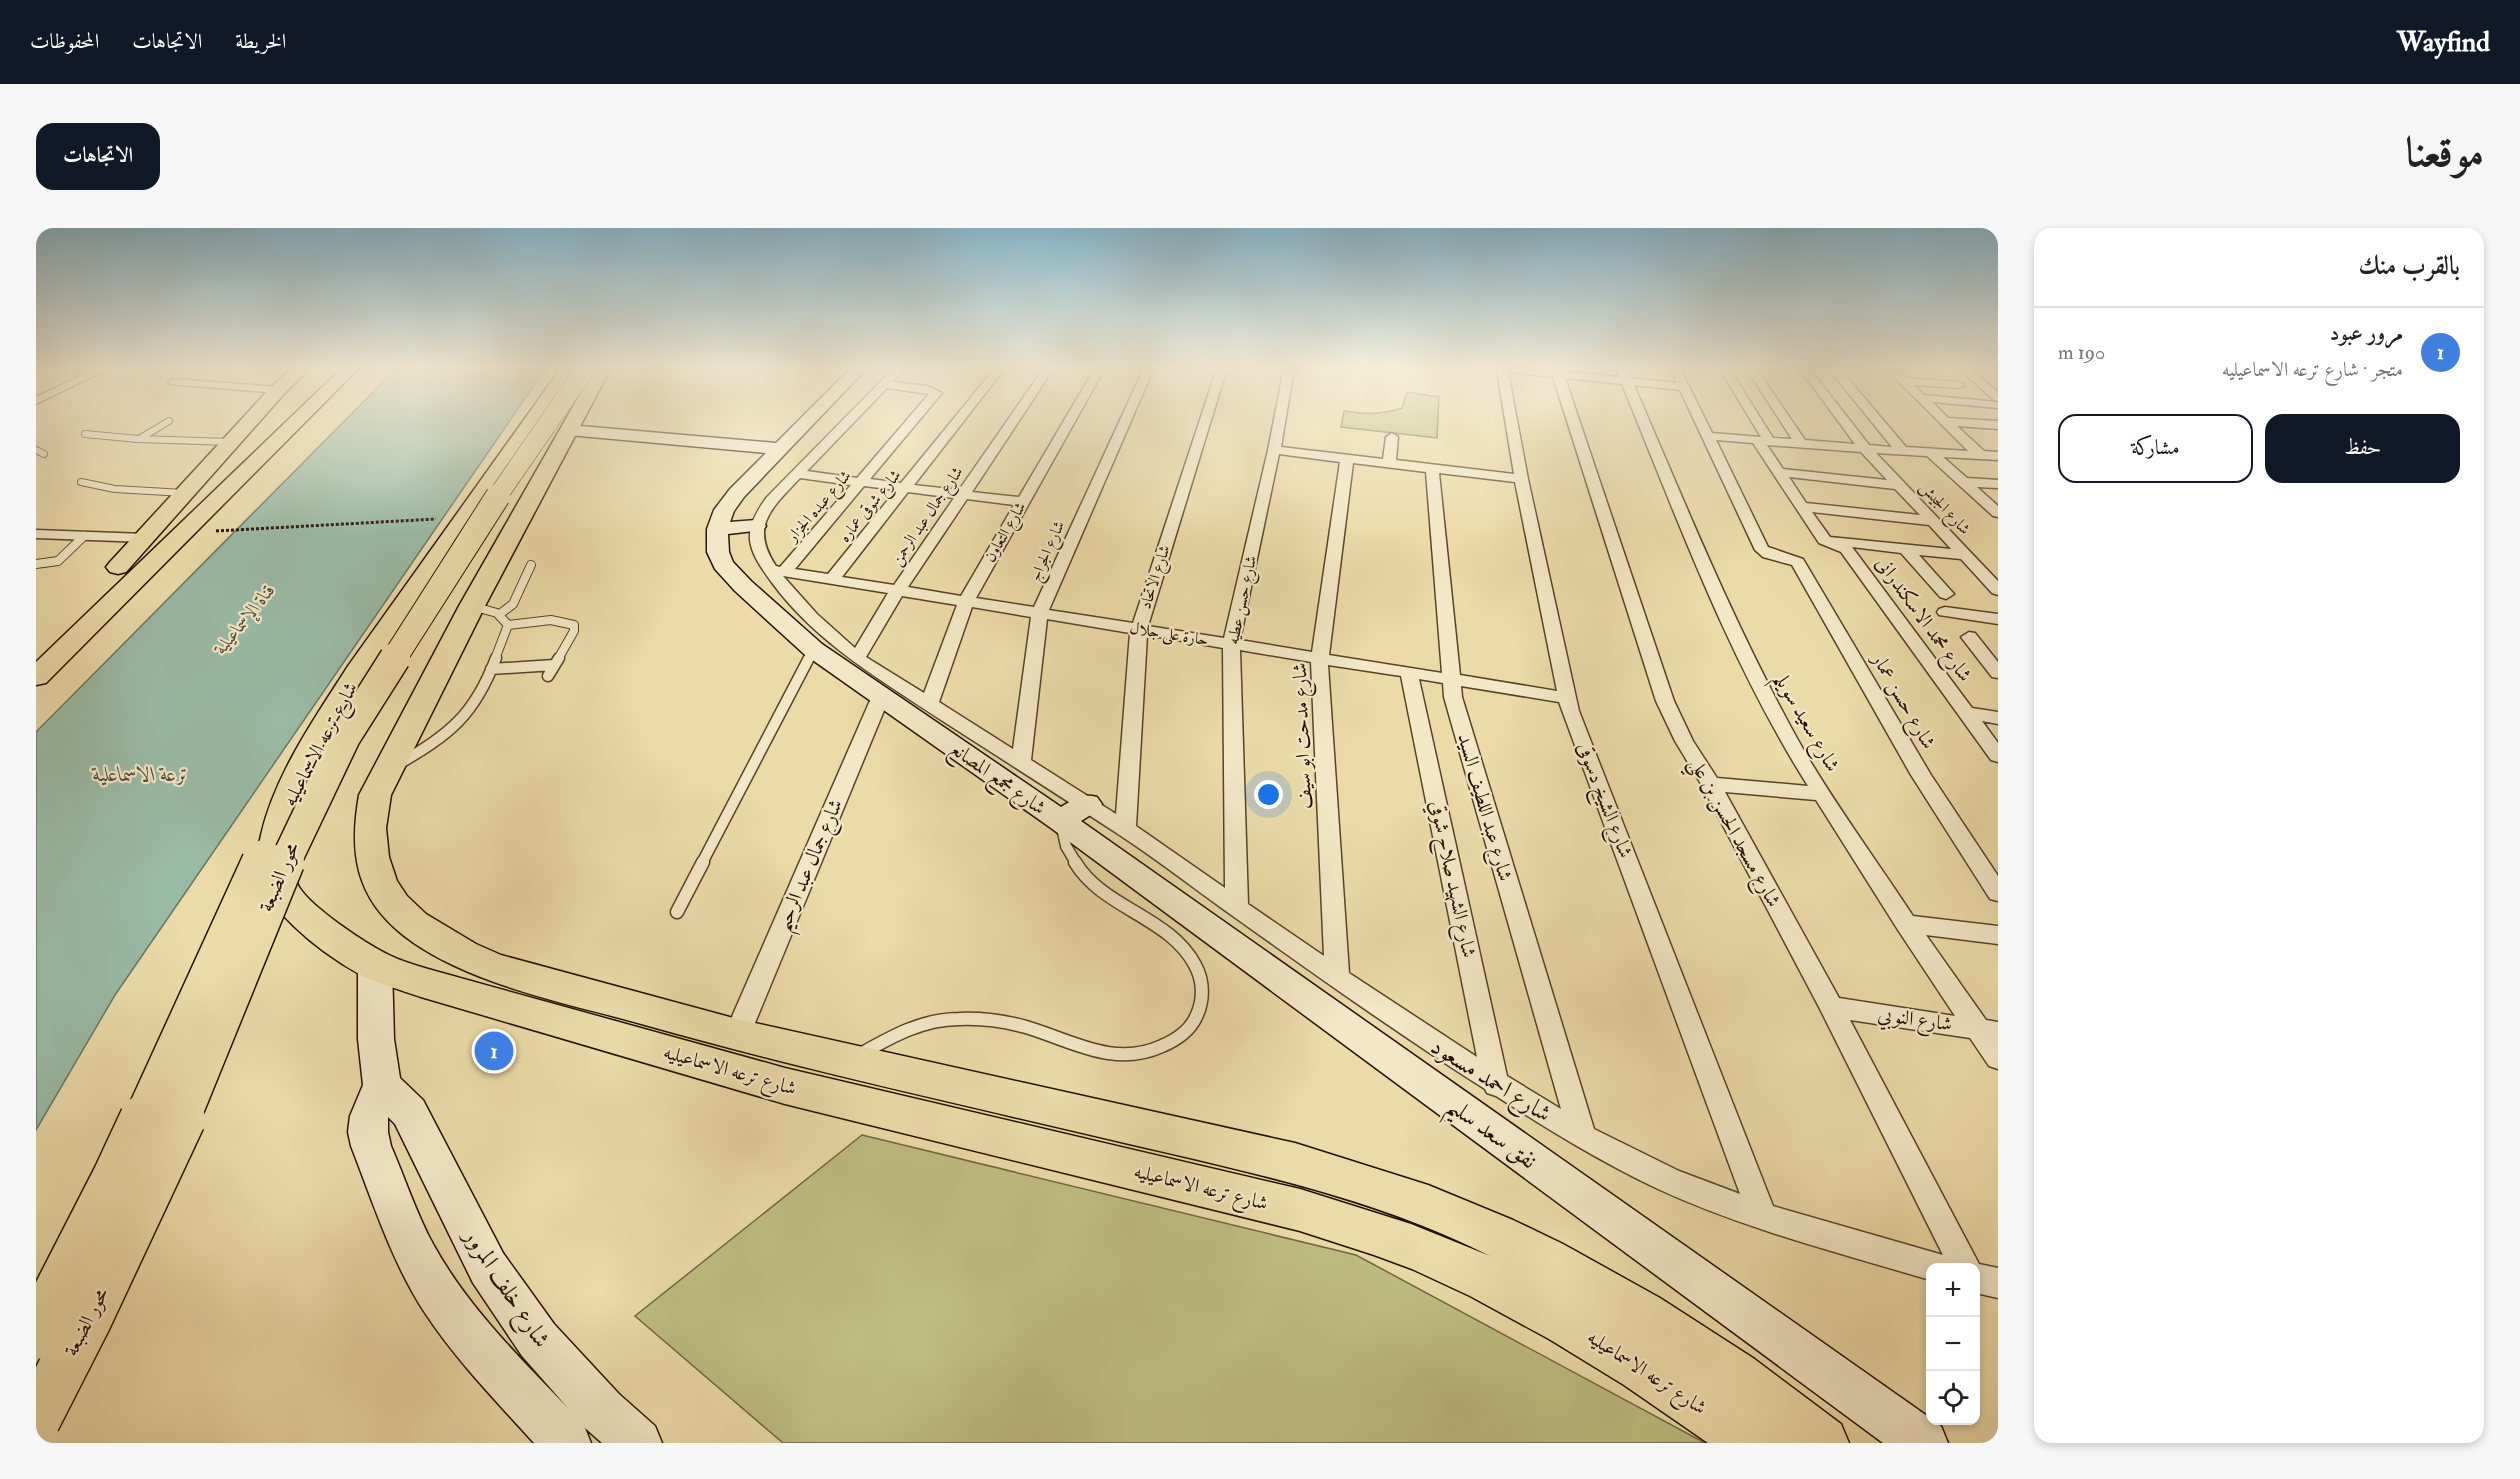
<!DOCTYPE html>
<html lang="ar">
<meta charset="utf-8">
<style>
body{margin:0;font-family:"IM FELL Double Pica",Amiri,serif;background:#f6f6f6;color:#222;direction:rtl}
.controls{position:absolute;right:18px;bottom:18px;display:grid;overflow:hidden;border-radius:12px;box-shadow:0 3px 9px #0003}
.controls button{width:54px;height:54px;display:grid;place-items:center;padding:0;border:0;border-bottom:2px solid #e0e0e0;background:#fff;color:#222;font:30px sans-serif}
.you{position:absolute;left:1233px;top:567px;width:21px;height:21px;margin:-15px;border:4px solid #fff;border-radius:50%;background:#1a73e8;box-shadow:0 0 0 9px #1a73e833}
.badge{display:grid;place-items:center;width:39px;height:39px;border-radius:50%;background:#111827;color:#fff;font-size:20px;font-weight:700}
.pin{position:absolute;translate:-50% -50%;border:3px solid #fff;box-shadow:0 2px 6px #0006}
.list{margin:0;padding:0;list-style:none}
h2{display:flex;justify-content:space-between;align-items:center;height:78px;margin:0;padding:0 24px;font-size:26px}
h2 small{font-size:20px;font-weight:400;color:#767676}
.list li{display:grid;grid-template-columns:39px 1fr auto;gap:18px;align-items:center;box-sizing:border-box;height:90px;padding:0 24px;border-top:2px solid #e0e0e0}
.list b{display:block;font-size:22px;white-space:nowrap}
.list p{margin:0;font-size:20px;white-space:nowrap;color:#767676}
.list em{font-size:20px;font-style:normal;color:#767676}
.actions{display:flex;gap:12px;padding:18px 24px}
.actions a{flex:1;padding:14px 0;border:2px solid #111827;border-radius:18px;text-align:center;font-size:21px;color:#111827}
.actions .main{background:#111827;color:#fff}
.icon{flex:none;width:33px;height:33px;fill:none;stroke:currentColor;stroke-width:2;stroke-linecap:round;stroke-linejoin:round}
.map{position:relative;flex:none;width:1962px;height:1215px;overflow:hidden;direction:ltr;border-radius:18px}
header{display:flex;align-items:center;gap:36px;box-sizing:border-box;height:84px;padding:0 30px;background:#111827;color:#fff}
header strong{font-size:28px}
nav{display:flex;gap:33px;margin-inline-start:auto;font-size:21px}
.intro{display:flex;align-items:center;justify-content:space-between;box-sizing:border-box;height:144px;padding:0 36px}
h1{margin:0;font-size:42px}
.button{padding:15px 27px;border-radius:18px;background:#111827;color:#fff;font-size:21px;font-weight:700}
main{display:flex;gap:36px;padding:0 36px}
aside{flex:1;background:#fff;border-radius:18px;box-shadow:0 3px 9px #0003}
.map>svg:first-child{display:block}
.green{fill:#bfbd82;stroke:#736641;stroke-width:1.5}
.water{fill:#99bba5;stroke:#6b7663;stroke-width:1.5}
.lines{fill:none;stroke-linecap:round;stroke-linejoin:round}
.lane-far3-casing{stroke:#58422a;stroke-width:8}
.lane-far2-casing{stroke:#58422a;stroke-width:10}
.lane-far1-casing{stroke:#58422a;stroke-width:13}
.lane-casing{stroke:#58422a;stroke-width:15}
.street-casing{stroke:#58422a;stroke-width:3}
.secondary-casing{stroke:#270f00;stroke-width:3}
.primary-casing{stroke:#270f00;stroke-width:3}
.highway-casing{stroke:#270f00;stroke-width:3}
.path{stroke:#270f00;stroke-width:3;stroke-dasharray:3 2;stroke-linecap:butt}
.lane-far3{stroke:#f3e7c7;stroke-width:6}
.lane-far2{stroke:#f3e7c7;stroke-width:8}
.lane-far1{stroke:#f3e7c7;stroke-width:10}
.lane{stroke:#f3e7c7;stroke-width:12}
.street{fill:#f3e7c7;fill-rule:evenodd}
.secondary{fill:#f3e7c7;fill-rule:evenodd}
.primary{fill:#ecdaa9;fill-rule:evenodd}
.highway{fill:#ecdaa9;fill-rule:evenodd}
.highway-bridge-far4-casing{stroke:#270f00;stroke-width:20;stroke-linecap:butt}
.highway-bridge-far3-casing{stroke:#270f00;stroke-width:26;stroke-linecap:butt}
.highway-bridge-far2-casing{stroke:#270f00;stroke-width:33;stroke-linecap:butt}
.highway-bridge-far1-casing{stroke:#270f00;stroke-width:41;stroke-linecap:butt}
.highway-bridge-casing{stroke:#270f00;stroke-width:51;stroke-linecap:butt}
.highway-bridge-far4{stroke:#ecdaa9;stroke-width:19}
.highway-bridge-far3{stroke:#ecdaa9;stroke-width:24}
.highway-bridge-far2{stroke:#ecdaa9;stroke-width:30}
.highway-bridge-far1{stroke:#ecdaa9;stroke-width:38}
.highway-bridge{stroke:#ecdaa9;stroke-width:48}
.labels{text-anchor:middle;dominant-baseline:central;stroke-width:4.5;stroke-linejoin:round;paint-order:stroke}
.far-street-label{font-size:16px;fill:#270f00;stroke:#f3e7c7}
.far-water-label{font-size:18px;font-style:italic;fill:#4f4b3a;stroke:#f3e7c7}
.street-label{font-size:20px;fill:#270f00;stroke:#f3e7c7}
.water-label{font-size:21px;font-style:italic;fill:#4f4b3a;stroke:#f3e7c7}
.near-street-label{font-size:24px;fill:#270f00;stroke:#f3e7c7}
</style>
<header>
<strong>Wayfind</strong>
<nav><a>الخريطة</a><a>الاتجاهات</a><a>المحفوظات</a></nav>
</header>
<div class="intro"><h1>موقعنا</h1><a class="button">الاتجاهات</a></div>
<main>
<aside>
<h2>بالقرب منك<small></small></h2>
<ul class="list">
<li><span class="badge" style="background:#3f7fe0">1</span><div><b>مرور عبود</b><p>متجر · شارع ترعه الاسماعيليه</p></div><em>190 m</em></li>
</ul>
<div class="actions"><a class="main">حفظ</a><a>مشاركة</a></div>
</aside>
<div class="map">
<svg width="1962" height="1215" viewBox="0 0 1962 1215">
<rect width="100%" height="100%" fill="#ecdaa9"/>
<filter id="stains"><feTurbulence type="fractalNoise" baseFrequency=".00333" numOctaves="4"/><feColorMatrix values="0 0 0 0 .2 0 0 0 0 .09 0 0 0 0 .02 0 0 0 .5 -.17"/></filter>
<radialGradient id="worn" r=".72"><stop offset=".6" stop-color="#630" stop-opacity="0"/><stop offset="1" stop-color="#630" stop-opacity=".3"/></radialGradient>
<path class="green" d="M 1371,164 L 1403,169 L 1401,210 L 1305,199 L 1308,183 C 1328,186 1346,187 1366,180 Z
M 826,907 L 1320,1027 L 1669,1215 L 747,1215 L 599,1088 Z"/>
<path class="water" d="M 361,140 L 510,140 L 79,767 L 0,902 L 0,504 Z"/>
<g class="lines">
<g class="lane-far3-casing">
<path id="lane-far3" d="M 49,206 L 102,211 L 195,214
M 103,211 L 133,193
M 0,222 L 8,226
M 45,254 L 79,261 L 148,265"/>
</g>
<g class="lane-far2-casing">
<path id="lane-far2" d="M 0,336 L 22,333 L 48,308
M 436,378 L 461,385 L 472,397 L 459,431
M 464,386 L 477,376 L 495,337
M 472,397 L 515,392 L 538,397 L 538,403 L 522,431
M 772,431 L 777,421"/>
</g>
<g class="lane-far1-casing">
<path id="lane-far1" d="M 455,441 L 518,437
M 512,448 L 523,430
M 361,537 C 414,506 438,488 460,430
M 1025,595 L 1030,618 L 1040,635
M 666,635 L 773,430"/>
</g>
<g class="lane-casing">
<path id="lane" d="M 641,684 L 667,634
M 821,828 C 853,810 885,791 923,791 C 945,790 968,793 990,799 C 1037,813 1078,840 1126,818 C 1140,812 1153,804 1160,789 C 1168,773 1168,753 1159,737 C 1134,689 1066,680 1039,634"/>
</g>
<g class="street-casing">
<path id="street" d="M 61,140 L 74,140 L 0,176 L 0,169 Z
M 858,140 L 869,140 L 857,154 L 892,158 L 906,165 L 834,251 L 865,255 L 959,140 L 969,140 L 878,257 L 923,262 L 1008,140 L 1018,140 L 936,264 L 983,269 L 1059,140 L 1069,140 L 940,370 L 998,379 L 1108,140 L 1118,140 L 1013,382 L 1097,395 L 1181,140 L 1191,140 L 1112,398 L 1188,410 L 1232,222 L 1248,140 L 1258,140 L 1245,219 L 1347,231 L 1350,209 L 1356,205 L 1362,209 L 1360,232 L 1478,246 L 1461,143 L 1458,140 L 1492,140 L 1583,149 L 1580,140 L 1590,140 L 1595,150 L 1641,155 L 1634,140 L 1644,140 L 1676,205 L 1725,209 L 1683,140 L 1693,140 L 1737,210 L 1756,211 L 1710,140 L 1720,140 L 1769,212 L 1819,216 L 1763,140 L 1773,140 L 1833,217 L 1856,219 L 1792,140 L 1803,140 L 1870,219 L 1932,223 L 1849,140 L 1860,140 L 1871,150 L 1923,154 L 1929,157 L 1923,160 L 1878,157 L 1888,167 L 1962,174 L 1962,180 L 1896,174 L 1912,190 L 1962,193 L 1962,201 L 1921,198 L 1948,223 L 1962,224 L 1962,232 L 1907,229 L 1931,250 L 1962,252 L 1962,260 L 1941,259 L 1962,278 L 1962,289 L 1957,288 L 1891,228 L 1840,225 L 1962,353 L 1962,367 L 1956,365 L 1925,331 L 1883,327 L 1918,366 L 1910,371 L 1904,369 L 1865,325 L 1816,319 L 1936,480 L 1962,484 L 1962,496 L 1946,493 L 1962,515 L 1962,534 L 1955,532 L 1805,324 L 1783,315 L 1717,215 L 1680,212 L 1732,319 L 1767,331 L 1895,547 L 1962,648 L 1962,673 L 1954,671 L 1875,547 L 1756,337 L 1727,329 L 1719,322 L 1644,162 L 1598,157 C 1651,280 1701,404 1767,521 C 1800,578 1841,633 1877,688 L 1962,698 L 1962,716 L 1890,707 L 1950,792 L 1962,794 L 1962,841 L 1953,838 L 1934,810 L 1814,792 L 1943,1036 L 1962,1040 L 1962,1070 L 1940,1065 L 1940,1040 L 1894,1040 L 1894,1052 C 1803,1025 1709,1001 1622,961 C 1565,934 1513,902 1460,868 L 1451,865 L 1449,861 C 1359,804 1273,742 1187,681 C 1151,655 1116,628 1079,604 C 1021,566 961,528 902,490 C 843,451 780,414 737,356 C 711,321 704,305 731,269 ZM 1472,144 L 1517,149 L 1620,473 L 1639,513 L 1665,556 L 1783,779 L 1907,1027 L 1737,978 L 1543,483 L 1492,251 ZM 1529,150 L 1586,156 C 1642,293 1693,433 1772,558 L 1681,550 L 1657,513 L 1638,473 ZM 851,160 L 893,166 L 821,250 L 771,243 ZM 1731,217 L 1825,224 L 1851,252 L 1747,241 ZM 1243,226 L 1304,234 L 1276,424 L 1204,412 ZM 1317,235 L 1390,244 L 1406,445 L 1293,427 ZM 1403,245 L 1479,254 L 1521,463 L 1424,447 ZM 1753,249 L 1859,261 L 1884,287 L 1770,275 ZM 764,250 L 815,257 L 744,339 L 740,338 C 713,298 736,280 764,250 ZM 828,258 L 860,262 L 792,346 L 759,341 ZM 872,264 L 918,270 L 858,357 L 806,349 ZM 931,271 L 978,277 L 925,368 L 872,359 ZM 1776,284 L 1893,297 L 1915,321 L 1794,309 ZM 747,348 L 852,365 L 819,420 L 781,386 ZM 866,368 L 921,377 L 888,465 L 830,429 ZM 936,379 L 995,389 L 977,521 L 903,474 ZM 1011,391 L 1094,405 L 1080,586 L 995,532 ZM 1111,407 L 1187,420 L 1189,660 L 1100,598 ZM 1204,422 L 1275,434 L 1288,728 L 1212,676 ZM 1292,437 L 1365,448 L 1441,829 L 1313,745 ZM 1383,451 L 1407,455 L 1408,469 L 1525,881 L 1471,848 ZM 1425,458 L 1523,474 L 1704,966 L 1643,943 L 1558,901 L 1426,469 ZM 1689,564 L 1780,572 L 1862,702 L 1919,788 L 1803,770 Z
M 1922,140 L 1933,140 L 1962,164 L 1962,173 L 1958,172 Z
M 138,151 L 242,159 L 248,162 L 242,165 L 134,156 L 132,154 Z
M 0,302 L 109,306 L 116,310 L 109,314 L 0,310 Z
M 1909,379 L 1962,386 L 1962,396 L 1903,387 L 1901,384 L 1903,381 Z
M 1933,404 L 1939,405 L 1962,434 L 1962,450 L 1956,449 L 1925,409 Z
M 845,463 L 851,464 L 854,468 L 714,807 L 710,814 L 701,817 L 692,814 L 688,807 L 836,468 L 839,464 Z"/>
</g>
<g class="secondary-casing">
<path id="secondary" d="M 815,140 L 831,140 L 708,269 L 698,283 L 694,294 L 720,292 L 727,294 L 730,298 L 727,302 L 692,306 L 693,324 L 697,334 L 715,353 L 786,416 L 1025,579 C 1038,571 1046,565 1061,569 L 1066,576 L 1061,583 L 1045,593 L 1894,1190 L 1894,1192 L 1905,1198 L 1912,1215 L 1847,1215 L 1015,600 L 768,426 L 699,363 L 679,341 L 671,324 L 671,301 L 678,282 L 694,261 L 730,225 L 533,207 L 527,206 L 524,202 L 527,198 L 533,197 L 740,215 Z
M 339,724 L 351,728 L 356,737 L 358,811 L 364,850 L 387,872 L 467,1025 L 518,1096 L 583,1166 L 619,1198 L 626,1215 L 566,1215 L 549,1200 L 555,1215 L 498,1215 C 461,1174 420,1132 389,1085 C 356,1035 337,974 315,918 L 312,904 L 314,888 L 327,857 L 322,811 L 322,737 L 327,728 ZM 352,889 L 359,896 L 437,1055 L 486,1128 L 532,1180 C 483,1129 431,1078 397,1016 C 380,985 369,950 355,918 L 352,904 Z"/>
</g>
<g class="primary-casing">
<path id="primary" d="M 256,140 L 274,140 L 248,166 L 90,344 L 82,346 L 74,344 L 70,339 L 74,334 L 236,158 Z
M 306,140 L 323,140 L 10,455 L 0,457 L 0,434 Z
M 525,140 L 541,140 L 340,438 C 312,483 231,608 263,659 C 276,680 330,716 353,727 C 365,733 379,737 392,741 L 749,840 L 1264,961 L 1375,996 L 1454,1028 C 1339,970 1213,944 1089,915 C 929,877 768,842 609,797 C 532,775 431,757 367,707 C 319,669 313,624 323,567 L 423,378 L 559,140 L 575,140 L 449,378 L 355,567 L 350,600 L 353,629 L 361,653 L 371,668 L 390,686 L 440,716 L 465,727 L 701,791 L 1259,915 L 1392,957 L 1477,992 L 1527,1016 L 1624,1070 L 1717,1130 L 1805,1196 L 1813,1215 L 1672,1215 L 1588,1157 L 1513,1111 L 1434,1068 L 1376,1041 L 1338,1027 L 1264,1003 L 749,876 L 385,769 C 365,762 343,756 325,747 C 287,726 219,677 220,629 C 220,622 224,614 225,607 C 239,546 279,490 312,438 Z"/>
</g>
<g class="highway-casing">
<path id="highway" d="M 386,348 L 395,350 L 398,355 L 386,390 L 366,421 L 357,423 L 348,421 L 344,415 L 360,390 L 377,350 Z"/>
</g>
<path class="path" d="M 180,303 L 400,291"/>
<use href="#lane-far3" class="lane-far3"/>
<use href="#lane-far2" class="lane-far2"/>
<use href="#lane-far1" class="lane-far1"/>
<use href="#lane" class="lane"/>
<use href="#street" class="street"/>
<use href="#secondary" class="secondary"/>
<use href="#primary" class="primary"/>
<use href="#highway" class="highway"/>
<g class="highway-bridge-far4-casing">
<path id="highway-bridge-far4" d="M 461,269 L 550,140"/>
</g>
<g class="highway-bridge-far3-casing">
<path id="highway-bridge-far3" d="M 358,431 L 462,268"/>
</g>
<g class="highway-bridge-far2-casing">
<path id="highway-bridge-far2" d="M 224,635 L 228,627
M 249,635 L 309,509 L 359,430"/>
</g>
<g class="highway-bridge-far1-casing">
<path id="highway-bridge-far1" d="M 107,892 L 225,634
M 144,892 L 249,634"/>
</g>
<g class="highway-bridge-casing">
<path id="highway-bridge" d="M 0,1107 L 81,949 L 108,891
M 0,1192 L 51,1092 L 145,891"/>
</g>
<use href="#highway-bridge-far4" class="highway-bridge-far4"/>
<use href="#highway-bridge-far3" class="highway-bridge-far3"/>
<use href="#highway-bridge-far2" class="highway-bridge-far2"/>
<use href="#highway-bridge-far1" class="highway-bridge-far1"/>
<use href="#highway-bridge" class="highway-bridge"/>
</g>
<linearGradient id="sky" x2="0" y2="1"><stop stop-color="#88b7cd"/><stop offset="0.45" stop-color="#f6eed8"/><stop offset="1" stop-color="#f6eed8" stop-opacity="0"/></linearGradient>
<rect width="1962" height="310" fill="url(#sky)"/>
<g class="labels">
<g class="far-street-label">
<text transform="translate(783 278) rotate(-49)">شارع عبده الجزار</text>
<text transform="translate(834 278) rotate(-51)">شارع شوقى عماره</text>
<text transform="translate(1909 280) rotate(47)">شارع الجيش</text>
<text transform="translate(891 288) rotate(-56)">شارع جمال عبد الرحمن</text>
<text transform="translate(969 304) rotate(-60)">شارع التعاون</text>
<text transform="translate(1011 323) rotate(-66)">شارع الجراج</text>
<text transform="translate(1119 349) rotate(-72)">شارع الاتحاد</text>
<text transform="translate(1206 372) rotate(-78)">شارع حسن عطيه</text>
<text transform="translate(1133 406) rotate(9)">حارة على جلال</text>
</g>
<g class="far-water-label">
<text transform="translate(209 391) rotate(-51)">قناة الإسماعيلية</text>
</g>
<g class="street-label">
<text transform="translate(1888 391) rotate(54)">شارع محمد الاسكندرانى</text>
<text transform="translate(1868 473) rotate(60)">شارع حسن عمار</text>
<text transform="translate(1771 494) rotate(60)">شارع سعيد سويلم</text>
<text transform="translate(1266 508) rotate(-92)">شارع مدحت ابو سيف</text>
<text transform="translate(284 516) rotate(-62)">شارع ترعه الاسماعيليه</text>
<text transform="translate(962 550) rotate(35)">شارع مجمع المصانع</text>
<text transform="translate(1569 572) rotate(69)">شارع الشيخ دسوقى</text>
<text transform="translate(1449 579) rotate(74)">شارع عبد اللطيف السيد</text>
<text transform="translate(1699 604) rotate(61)">شارع مسجد الحسن بن علي</text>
<text transform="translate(773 637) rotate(-67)">شارع جمال عبد الرحيم</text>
<text transform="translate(243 649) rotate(-67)">محور الضبعة</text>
<text transform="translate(1417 651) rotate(78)">شارع الشهيد صلاح شوقي</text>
<text transform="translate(1879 791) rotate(8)">شارع النوبي</text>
<text transform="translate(694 842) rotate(16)">شارع ترعه الاسماعيليه</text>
<text transform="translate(1165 959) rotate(14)">شارع ترعه الاسماعيليه</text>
<text transform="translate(50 1094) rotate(-63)">محور الضبعة</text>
<text transform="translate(1611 1144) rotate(33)">شارع ترعه الاسماعيليه</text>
</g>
<g class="water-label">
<text x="105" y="546">ترعة الاسماعلية</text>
</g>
<g class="near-street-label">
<text transform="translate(1455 852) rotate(32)">شارع احمد مسعود</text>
<text transform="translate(1456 905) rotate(36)">نفق سعد سليم</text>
<text transform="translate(471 1060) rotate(57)">شارع خلف المرور</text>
</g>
</g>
<rect width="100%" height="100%" filter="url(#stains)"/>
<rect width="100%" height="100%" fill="url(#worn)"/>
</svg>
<div class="controls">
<button>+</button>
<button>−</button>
<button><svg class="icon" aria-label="locate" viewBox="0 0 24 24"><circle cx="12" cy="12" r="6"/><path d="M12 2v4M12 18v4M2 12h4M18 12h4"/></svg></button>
</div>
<div class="you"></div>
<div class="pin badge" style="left:458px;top:823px;background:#3f7fe0">1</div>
</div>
</main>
